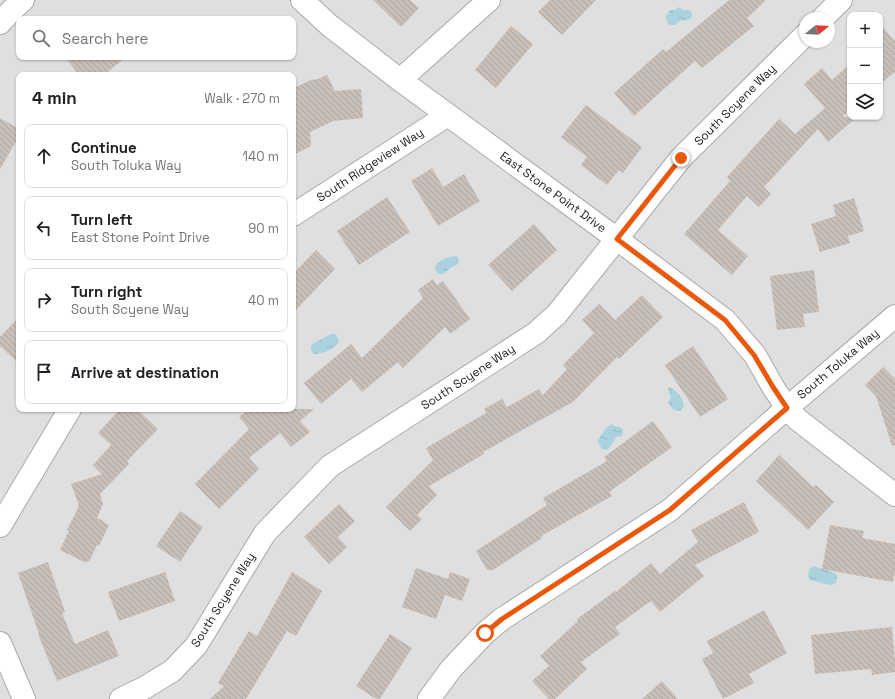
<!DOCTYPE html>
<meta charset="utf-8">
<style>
body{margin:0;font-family:"Space Grotesk",sans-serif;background:#f6f6f6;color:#202124}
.controls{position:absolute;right:12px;top:12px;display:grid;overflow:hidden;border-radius:8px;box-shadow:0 1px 3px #0004}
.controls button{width:36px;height:36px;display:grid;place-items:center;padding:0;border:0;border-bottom:1px solid #e0e0e0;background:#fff;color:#202124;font:20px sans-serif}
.compass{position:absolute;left:799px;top:12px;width:36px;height:36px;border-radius:50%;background:#fff;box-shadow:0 1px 3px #0004;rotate:72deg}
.stop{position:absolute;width:12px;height:12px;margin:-9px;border:3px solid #ea580c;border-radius:50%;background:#fff}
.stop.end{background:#ea580c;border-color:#fff;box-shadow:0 1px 4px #0008}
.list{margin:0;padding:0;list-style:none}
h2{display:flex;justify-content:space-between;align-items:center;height:52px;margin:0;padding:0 16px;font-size:17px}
h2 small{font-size:13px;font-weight:400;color:#757577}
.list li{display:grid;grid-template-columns:26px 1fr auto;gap:12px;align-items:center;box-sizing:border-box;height:64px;margin:0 8px 8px;padding:0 8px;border:1px solid #e0e0e0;border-radius:8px}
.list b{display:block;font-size:15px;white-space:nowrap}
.list p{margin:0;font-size:13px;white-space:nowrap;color:#757577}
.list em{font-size:13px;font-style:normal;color:#757577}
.icon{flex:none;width:22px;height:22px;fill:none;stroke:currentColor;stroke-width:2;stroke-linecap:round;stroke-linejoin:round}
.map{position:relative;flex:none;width:895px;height:699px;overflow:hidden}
.search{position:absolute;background:#fff;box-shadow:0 1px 3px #0004;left:16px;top:16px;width:280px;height:44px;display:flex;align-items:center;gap:10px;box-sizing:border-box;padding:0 14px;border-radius:8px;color:#757577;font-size:15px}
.panel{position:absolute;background:#fff;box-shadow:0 1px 3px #0004;left:16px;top:72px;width:280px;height:340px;border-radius:8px}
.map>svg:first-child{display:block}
.residential{fill:#e0dfdf;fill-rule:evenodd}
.water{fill:url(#water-ripples)}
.building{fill:url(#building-back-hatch)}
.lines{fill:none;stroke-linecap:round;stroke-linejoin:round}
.minor-casing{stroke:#a9a9a9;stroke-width:24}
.minor{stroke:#fff;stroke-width:22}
.route{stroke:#ea580c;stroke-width:5}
.labels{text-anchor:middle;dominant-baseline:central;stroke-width:3;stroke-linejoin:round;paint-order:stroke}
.street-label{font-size:12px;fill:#222;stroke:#fff}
</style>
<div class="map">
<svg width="895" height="699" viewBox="0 0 895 699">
<defs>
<pattern id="water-ripples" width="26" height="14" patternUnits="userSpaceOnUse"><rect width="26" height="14" fill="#aad3df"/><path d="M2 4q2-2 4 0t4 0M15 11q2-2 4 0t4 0" fill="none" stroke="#92b5bf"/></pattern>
<pattern id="building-back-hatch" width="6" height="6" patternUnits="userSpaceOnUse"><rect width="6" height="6" fill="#c7bfb8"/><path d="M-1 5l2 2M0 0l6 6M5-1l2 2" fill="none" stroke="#aba49e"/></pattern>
</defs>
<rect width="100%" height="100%" fill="#f2efe9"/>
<path class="residential" d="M 0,0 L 895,0 L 895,699 L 0,699 ZM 850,15 L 880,15 L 880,117 L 850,117 ZM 805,18 L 829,18 L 829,42 L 805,42 ZM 19,19 L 293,19 L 293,57 L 19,57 ZM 19,75 L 293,75 L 293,409 L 19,409 Z"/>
<path class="water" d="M 679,7 L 683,10 L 690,10 L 692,13 L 692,17 L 689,20 L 680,21 L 675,25 L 670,25 L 667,22 L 666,16 L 670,10 L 675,10 Z
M 457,256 L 459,260 L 457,265 C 449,267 448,272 441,275 L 437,273 L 435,269 C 437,259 448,257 457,256 Z
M 331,334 L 335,334 L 338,338 L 339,342 C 335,349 322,354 314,354 L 311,351 L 311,346 L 314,343 Z
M 670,387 C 678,392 682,397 684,406 L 680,411 C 673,411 671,407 668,402 L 671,397 L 669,393 L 668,388 Z
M 613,424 L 613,426 L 620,427 L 623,430 L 622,436 L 616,437 L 610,447 L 607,450 L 602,449 L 597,441 C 602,435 605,426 613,424 Z
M 814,566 L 835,573 L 837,576 L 836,583 L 830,585 L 810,580 L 808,575 L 810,568 Z"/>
<path class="building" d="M 373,0 L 410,0 L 419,8 L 401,27 Z
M 550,0 L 596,0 L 562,35 L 538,12 Z
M 729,0 L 766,0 L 747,18 L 754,26 L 702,68 L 695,61 L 634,116 L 614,93 L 663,49 L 666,52 Z
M 880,24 L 895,41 L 895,72 L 880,84 Z
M 511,26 L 533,44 L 496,88 L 475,70 Z
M 65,57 L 126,57 L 104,75 L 79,75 Z
M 850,64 L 850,110 L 842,117 L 857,117 L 828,142 L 818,129 L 764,187 L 771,194 L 759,207 L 747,196 L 718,230 L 748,256 L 732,275 L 684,234 L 730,181 L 727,177 L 779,119 L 795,134 L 825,108 L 804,84 L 822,68 L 832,80 Z
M 327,75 L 335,91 L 361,89 L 363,118 L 333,121 L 310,132 L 311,146 L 293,155 L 293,102 L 295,101 L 294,88 L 311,80 L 318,79 Z
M 586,105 L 642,147 L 623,173 L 619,170 L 607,185 L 581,165 L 587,157 L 561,137 Z
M 0,118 L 19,129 L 19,136 L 0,169 Z
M 432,168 L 443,187 L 464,174 L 480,201 L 438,226 L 411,181 Z
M 387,197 L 410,232 L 359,265 L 337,231 Z
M 854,198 L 864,231 L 848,236 L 850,243 L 820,252 L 811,224 L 836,216 L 833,205 Z
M 534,224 L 557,250 L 512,291 L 488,265 Z
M 316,250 L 335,269 L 293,313 L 293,274 Z
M 814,270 L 819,312 L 803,314 L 805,327 L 777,330 L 770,276 Z
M 433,279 L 437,285 L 443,281 L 470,319 L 450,334 L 445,327 L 403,368 L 398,362 L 362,392 L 351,379 L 321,404 L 304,383 L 351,344 L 362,358 L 423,298 L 418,290 Z
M 642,295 L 663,317 L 619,359 L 617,357 L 573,402 L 483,452 L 484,454 L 429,486 L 437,495 L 417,515 L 422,519 L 410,531 L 386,507 L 433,460 L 426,448 L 486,413 L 484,409 L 502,399 L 507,407 L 539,389 L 543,395 L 567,369 L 563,365 L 594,333 L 582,320 L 599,304 L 615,320 Z
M 19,317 L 19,364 L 0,346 L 0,337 Z
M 693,346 L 728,399 L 700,417 L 665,365 Z
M 883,367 L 895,379 L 895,445 L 892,446 L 876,396 L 865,385 Z
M 120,409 L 137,409 L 158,429 L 127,461 L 129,464 L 100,494 L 103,504 L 97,518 L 105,522 L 104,523 L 109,525 L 99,546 L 97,545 L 89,562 L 87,561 L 86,563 L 60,550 L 69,531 L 67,530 L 79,506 L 71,484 L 102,474 L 93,465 L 111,445 L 98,433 Z
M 249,409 L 314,409 L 300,421 L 310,432 L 291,447 L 280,433 L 249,458 L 259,469 L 219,509 L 195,484 L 249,429 L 239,417 Z
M 653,421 L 672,447 L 609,492 L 612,496 L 541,536 L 542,538 L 493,570 L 487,570 L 476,551 L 547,505 L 543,498 L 607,461 L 604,457 Z
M 779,455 L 813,487 L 816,485 L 834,502 L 808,530 L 756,481 Z
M 744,502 L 759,532 L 695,565 L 704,576 L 660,612 L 651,601 L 615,627 L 620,634 L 581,662 L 587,669 L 555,699 L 549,699 L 532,681 L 549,666 L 540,656 L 578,621 L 577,619 L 615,591 L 616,592 L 651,563 L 660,574 L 698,542 L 691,530 Z
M 339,504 L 355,521 L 338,537 L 347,547 L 329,564 L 304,537 Z
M 180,511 L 203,527 L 180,562 L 156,546 Z
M 830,525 L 864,531 L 862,538 L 895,544 L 895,572 L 893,582 L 822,569 Z
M 48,562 L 65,612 L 62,613 L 75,644 L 108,630 L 119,656 L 57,681 L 38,634 L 39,634 L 18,573 Z
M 416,568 L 448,579 L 450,572 L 470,579 L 462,601 L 445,595 L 436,619 L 402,607 Z
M 165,572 L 175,601 L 119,621 L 108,592 Z
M 292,572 L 322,591 L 296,636 L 287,631 L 246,699 L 210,699 L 224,686 L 218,683 L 249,631 L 257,636 Z
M 764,610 L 787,653 L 749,674 L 754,683 L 723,699 L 702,659 L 713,653 L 707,641 Z
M 892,627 L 895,661 L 895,672 L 872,675 L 871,669 L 815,674 L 811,635 Z
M 390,634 L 412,648 L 380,699 L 376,699 L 356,686 Z
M 662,681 L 678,699 L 642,699 Z"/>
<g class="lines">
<g class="minor-casing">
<path id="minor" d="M 302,0 L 329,25 L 400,80 L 448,115 L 617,239 L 725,320 L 755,355 L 773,387 L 787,408 L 797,419 L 895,495
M 823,18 L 841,0
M 0,23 L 12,10 L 23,0
M 400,80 L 489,0
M 293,215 L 448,115
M 0,526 L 70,409
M 0,643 L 24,699
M 121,699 L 144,688 L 172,671 L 196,646 L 265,533 L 330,466 L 536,333 L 557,314 L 681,158 L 805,35
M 429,699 L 451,669 L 485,633 L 502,619 L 670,510 L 787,408 L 895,316"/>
</g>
<use href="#minor" class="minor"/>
</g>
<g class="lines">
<path class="route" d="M 485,633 L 502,619 L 670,510 L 787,408 L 773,387 L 754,355 L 725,320 L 617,239 L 681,158"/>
</g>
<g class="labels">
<g class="street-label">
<text transform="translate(735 105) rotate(-45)">South Scyene Way</text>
<text transform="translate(370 165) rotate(-33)">South Ridgeview Way</text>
<text transform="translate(553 192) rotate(36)">East Stone Point Drive</text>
<text transform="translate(838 364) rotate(-40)">South Toluka Way</text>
<text transform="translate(468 377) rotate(-33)">South Scyene Way</text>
<text transform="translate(223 600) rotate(-58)">South Scyene Way</text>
</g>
</g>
</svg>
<div class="controls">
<button>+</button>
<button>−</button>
<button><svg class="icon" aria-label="layers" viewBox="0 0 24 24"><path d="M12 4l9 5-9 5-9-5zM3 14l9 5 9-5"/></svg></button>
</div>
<svg class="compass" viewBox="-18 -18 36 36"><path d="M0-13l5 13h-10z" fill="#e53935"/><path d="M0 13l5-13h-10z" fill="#757577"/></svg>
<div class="stop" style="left:485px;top:633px"></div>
<div class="stop end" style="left:681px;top:158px"></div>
<div class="search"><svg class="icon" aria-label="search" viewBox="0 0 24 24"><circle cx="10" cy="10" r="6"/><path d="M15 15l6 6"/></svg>Search here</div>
<section class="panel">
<h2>4 min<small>Walk · 270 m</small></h2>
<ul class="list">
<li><svg class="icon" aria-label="ahead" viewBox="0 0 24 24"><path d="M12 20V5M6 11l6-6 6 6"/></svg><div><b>Continue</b><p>South Toluka Way</p></div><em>140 m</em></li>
<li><svg class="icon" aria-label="left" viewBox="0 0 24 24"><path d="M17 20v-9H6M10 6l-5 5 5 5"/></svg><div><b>Turn left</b><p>East Stone Point Drive</p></div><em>90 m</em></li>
<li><svg class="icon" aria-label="right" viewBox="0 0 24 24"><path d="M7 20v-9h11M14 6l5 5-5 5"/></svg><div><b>Turn right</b><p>South Scyene Way</p></div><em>40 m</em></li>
<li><svg class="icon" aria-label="arrive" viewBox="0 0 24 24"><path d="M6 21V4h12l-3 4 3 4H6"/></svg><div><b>Arrive at destination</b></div></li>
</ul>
</section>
</div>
